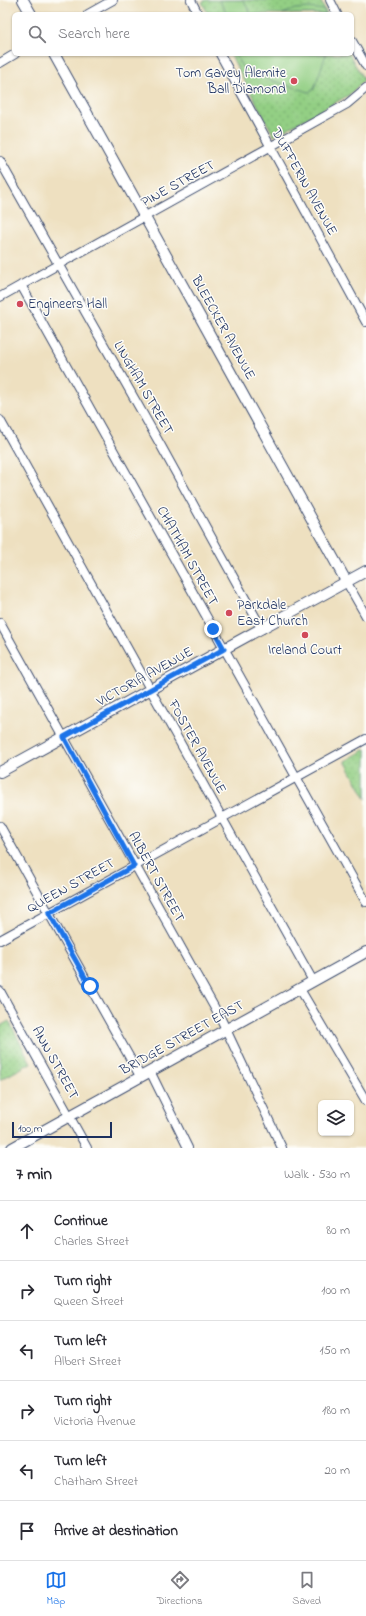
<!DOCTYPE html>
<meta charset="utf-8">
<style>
body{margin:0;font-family:"Indie Flower",sans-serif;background:#f2f2f3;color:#2b2b33}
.controls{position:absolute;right:12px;bottom:12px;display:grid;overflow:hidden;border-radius:6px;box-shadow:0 1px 3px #0004}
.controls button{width:36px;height:36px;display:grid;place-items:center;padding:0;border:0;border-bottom:1px solid #e1e1e2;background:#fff;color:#2b2b33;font:20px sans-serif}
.scale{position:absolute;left:12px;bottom:10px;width:100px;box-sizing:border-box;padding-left:4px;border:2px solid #1b2f5e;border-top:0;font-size:11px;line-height:14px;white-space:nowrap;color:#1b2f5e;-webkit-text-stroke:3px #fdfcf7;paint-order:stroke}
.stop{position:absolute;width:12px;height:12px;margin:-9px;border:3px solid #1a73e8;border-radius:50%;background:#fff}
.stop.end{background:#1a73e8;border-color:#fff;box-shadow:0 1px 4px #0008}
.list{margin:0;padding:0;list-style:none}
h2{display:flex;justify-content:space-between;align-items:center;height:52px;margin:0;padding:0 16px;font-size:17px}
h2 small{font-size:13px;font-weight:400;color:#7c7c81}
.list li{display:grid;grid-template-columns:26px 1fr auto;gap:12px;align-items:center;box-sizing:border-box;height:60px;padding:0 16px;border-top:1px solid #e1e1e2}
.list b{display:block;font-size:15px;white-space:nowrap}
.list p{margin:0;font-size:13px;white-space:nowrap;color:#7c7c81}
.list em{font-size:13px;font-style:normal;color:#7c7c81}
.icon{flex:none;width:22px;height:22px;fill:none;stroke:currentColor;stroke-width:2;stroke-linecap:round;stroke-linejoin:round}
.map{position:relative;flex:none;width:366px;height:1148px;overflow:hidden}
.search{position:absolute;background:#fff;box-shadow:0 1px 3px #0004;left:12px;right:12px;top:12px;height:44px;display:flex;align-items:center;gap:10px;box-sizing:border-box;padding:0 14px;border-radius:6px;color:#7c7c81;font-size:15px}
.sheet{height:412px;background:#fff}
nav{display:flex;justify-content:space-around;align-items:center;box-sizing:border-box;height:56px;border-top:1px solid #e1e1e2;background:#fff;font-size:11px;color:#7c7c81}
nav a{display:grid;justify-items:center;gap:2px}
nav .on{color:#1a73e8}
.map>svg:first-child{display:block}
.grass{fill:url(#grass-dots);stroke:#577f71}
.pitch{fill:#93cf84;stroke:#577f71}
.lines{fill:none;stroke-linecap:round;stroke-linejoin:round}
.minor-casing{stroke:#3b4a6d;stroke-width:10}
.tertiary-casing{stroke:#3b4a6d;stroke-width:12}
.minor{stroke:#fff;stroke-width:8}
.tertiary{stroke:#fff;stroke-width:10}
.route{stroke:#1a73e8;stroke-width:5}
.poi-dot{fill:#d1495b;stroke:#fdfcf7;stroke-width:1.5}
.labels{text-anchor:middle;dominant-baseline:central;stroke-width:3;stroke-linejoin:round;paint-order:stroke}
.poi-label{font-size:14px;fill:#1b2f5e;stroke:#fdfcf7;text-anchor:start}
.street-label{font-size:14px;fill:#1b2f5e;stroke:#fdfcf7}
</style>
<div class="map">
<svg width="366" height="1148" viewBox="0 0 366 1148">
<defs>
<pattern id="grass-dots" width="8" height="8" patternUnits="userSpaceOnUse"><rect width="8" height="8" fill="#93cf84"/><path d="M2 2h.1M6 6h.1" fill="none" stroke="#7eb274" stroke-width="1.8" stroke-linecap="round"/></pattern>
</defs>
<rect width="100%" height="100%" fill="#fdfcf7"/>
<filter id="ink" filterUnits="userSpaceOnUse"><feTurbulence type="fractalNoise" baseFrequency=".025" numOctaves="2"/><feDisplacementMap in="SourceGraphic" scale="8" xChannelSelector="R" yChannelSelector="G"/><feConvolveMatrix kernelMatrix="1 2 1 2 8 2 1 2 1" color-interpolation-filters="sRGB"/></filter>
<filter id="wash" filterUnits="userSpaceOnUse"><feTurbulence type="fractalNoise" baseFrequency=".012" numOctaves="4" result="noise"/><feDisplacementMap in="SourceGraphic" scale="16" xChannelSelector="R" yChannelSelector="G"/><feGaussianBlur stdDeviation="0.9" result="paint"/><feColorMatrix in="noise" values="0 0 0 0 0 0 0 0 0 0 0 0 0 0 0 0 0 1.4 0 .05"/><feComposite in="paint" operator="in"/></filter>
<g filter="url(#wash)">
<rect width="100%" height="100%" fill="#eee0c0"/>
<path class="grass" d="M 206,0 L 320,0 L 327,14 L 208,14 L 202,2 Z
M 230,54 L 349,54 L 364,80 L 349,95 L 274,136 Z
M 366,749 L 366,799 L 345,761 Z
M 9,1021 L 31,1063 L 0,1080 L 0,1026 Z"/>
<path class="pitch" d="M 219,0 L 243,0 L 251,14 L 227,14 Z
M 309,8 L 324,10 L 326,14 L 282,14 L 296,9 Z
M 238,54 L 326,54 L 314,89 L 309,92 L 245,72 L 236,56 Z"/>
</g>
<g filter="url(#ink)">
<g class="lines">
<g class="minor-casing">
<path id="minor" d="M 191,0 L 198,14
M 330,0 L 337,14
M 88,14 L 113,0
M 352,41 L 366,66
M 220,54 L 366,322
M 0,63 L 15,54
M 0,161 L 160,444 L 262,629
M 21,285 L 366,902
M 0,297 L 347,104 L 366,88
M 0,420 L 313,981
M 346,581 L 366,616
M 0,623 L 222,1021 L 282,1148
M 0,826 L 140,1076
M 0,940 L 366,739
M 300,989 L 366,1101
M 0,991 L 87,1148
M 150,1071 L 188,1148"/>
</g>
<g class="tertiary-casing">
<path id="tertiary" d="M 23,0 L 31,14
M 54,54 L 142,212 L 346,581
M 0,772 L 366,571
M 12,1148 L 366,952"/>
</g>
<use href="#minor" class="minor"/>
<use href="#tertiary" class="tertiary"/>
</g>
</g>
<g class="lines" filter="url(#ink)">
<path class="route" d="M 90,986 L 49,913 L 134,866 L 64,737 L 224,649 L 213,629"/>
</g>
<g class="poi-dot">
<circle cx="294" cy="81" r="4"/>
<circle cx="20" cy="304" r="4"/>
<circle cx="229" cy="613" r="4"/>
<circle cx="305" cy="635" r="4"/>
</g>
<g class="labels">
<g class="poi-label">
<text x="286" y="73" text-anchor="end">Tom Gavey Alemite<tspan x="286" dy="16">Ball Diamond</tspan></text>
<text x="28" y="304">Engineers Hall</text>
<text x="237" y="605">Parkdale<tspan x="237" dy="16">East Church</tspan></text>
<text x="305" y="650" text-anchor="middle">Ireland Court</text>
</g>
<g class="street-label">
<text transform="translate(304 182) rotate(61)">DUFFERIN AVENUE</text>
<text transform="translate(178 184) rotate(-29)">PINE STREET</text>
<text transform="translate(223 328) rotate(61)">BLEECKER AVENUE</text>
<text transform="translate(143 388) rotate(60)">LINGHAM STREET</text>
<text transform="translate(187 556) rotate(61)">CHATHAM STREET</text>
<text transform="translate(145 677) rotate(-29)">VICTORIA AVENUE</text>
<text transform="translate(197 747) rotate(61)">FOSTER AVENUE</text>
<text transform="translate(156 877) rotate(61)">ALBERT STREET</text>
<text transform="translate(71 886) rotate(-29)">QUEEN STREET</text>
<text transform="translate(182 1038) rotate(-29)">BRIDGE STREET EAST</text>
<text transform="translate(55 1063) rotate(61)">ANN STREET</text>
</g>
</g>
</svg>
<div class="controls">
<button><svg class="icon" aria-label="layers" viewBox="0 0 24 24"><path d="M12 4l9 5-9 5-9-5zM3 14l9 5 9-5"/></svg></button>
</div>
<div class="scale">100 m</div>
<div class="stop" style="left:90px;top:986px"></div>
<div class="stop end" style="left:213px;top:629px"></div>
<div class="search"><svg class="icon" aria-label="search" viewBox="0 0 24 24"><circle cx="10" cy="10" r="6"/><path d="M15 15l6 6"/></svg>Search here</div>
</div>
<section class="sheet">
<h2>7 min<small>Walk · 530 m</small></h2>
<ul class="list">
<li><svg class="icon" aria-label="ahead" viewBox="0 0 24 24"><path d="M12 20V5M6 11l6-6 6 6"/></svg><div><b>Continue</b><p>Charles Street</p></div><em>80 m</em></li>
<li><svg class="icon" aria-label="right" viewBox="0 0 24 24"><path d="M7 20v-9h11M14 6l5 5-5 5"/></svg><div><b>Turn right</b><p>Queen Street</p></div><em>100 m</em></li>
<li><svg class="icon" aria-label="left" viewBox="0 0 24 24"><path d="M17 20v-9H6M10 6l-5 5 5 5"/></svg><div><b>Turn left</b><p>Albert Street</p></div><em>150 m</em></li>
<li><svg class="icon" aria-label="right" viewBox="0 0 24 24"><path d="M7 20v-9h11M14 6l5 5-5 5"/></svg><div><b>Turn right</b><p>Victoria Avenue</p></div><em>180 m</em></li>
<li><svg class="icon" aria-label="left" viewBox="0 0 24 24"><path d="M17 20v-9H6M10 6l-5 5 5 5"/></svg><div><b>Turn left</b><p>Chatham Street</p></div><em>20 m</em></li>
<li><svg class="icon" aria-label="arrive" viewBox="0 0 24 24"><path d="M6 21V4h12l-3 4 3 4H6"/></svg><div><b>Arrive at destination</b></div></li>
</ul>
</section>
<nav>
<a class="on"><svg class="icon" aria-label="map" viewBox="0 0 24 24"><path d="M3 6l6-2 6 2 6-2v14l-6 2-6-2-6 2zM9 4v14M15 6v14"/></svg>Map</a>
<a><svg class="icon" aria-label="directions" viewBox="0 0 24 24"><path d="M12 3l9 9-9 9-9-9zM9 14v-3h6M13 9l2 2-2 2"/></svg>Directions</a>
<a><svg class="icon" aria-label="saved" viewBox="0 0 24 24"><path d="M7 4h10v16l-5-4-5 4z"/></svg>Saved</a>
</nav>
